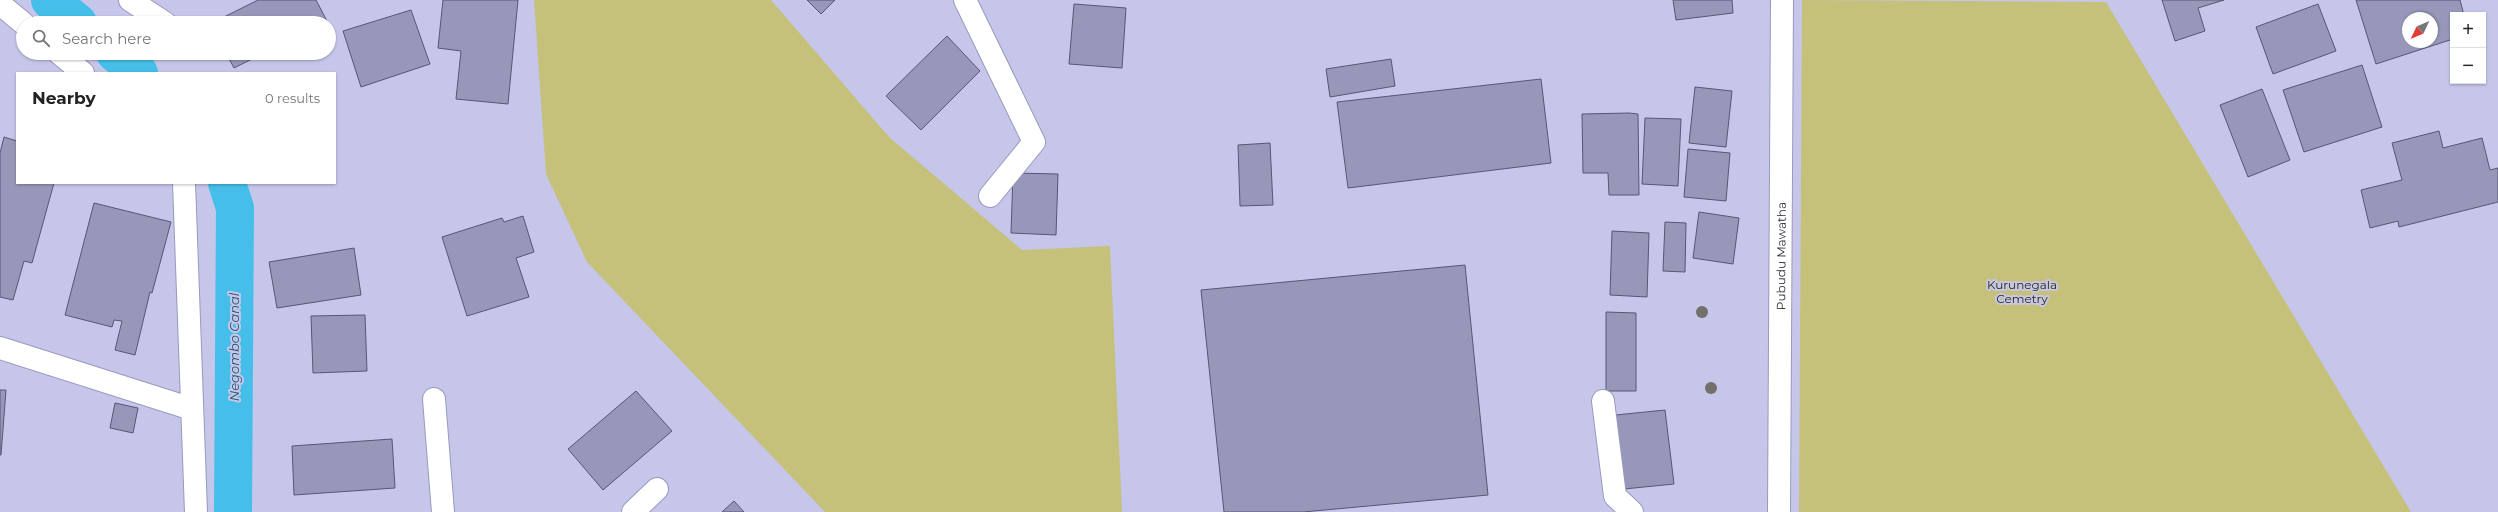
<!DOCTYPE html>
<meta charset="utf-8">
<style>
body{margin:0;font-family:Montserrat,sans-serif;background:#f6f6f6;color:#222}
.controls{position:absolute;right:12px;top:12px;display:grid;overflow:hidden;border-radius:0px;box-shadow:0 1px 3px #0004}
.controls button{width:36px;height:36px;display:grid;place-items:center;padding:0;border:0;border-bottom:1px solid #e0e0e0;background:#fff;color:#222;font:20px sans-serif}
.compass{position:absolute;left:2402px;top:12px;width:36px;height:36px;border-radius:50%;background:#fff;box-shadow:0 1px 3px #0004;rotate:226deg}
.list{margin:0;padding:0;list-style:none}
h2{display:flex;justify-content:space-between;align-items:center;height:52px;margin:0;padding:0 16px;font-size:17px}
h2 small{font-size:13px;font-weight:400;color:#767676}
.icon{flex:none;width:22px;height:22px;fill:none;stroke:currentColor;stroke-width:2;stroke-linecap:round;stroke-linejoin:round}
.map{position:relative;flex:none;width:2498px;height:512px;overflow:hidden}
.search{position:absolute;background:#fff;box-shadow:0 1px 3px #0004;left:16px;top:16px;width:320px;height:44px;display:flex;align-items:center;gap:10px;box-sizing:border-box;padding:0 14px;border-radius:22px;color:#767676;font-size:15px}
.panel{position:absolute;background:#fff;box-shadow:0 1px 3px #0004;left:16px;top:72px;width:320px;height:112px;border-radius:0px}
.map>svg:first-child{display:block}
.green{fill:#c5c07a}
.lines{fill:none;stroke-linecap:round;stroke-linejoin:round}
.canal{stroke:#45bfe9;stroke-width:38}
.building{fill:#9797b9;stroke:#565675;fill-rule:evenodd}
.minor-casing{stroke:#9999bc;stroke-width:24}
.tertiary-casing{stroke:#9999bc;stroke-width:24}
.minor{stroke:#fff;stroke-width:22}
.tertiary{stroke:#fff;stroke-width:22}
.tree{fill:#727069}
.labels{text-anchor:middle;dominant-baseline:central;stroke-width:4;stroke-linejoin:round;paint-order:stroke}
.street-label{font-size:12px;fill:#2c2c3a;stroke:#c5c6ea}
.park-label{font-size:12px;fill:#2e2a00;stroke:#c5c6ea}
.water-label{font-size:13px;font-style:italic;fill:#27586a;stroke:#c5c6ea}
</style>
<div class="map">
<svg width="2498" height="512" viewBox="0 0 2498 512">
<rect width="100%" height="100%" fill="#c5c6ea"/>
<path class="green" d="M 534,0 L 771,0 L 889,137 L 1022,250 L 1110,246 L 1122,512 L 825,512 L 587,262 L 546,174 Z
M 1802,0 L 2106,2 L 2411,512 L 1799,512 Z"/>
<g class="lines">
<path class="canal" d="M 50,0 L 78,23
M 115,53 L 139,73
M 227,183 L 235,208 L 233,512"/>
</g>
<path class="building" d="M 258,0 L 316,0 L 327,21 L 212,23 Z
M 443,0 L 518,0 L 508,104 L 456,99 L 461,51 L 438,48 Z
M 807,0 L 835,0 L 821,14 Z
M 1673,0 L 1732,0 L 1733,13 L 1676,20 Z
M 2162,0 L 2224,0 L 2198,8 L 2205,31 L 2175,41 Z
M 2356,0 L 2460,0 L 2464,15 L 2453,15 L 2453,39 L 2376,64 ZM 2408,18 L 2432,18 L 2432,42 L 2408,42 Z
M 1074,4 L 1126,8 L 1122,68 L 1069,64 Z
M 2318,4 L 2336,51 L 2273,74 L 2256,27 Z
M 411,10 L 430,64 L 361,87 L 343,31 Z
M 947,36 L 980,71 L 921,130 L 886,96 Z
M 226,53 L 264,53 L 234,68 Z
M 1391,59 L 1395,86 L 1330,97 L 1326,69 Z
M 2362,65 L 2382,127 L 2304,152 L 2283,90 Z
M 1541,79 L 1551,163 L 1348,188 L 1337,102 Z
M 1695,87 L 1732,91 L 1726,147 L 1689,143 Z
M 2262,89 L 2290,160 L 2248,177 L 2220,105 Z
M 1629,113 L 1638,114 L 1639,195 L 1609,195 L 1608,173 L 1583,173 L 1582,114 Z
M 1645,118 L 1681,119 L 1678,186 L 1642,184 Z
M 2439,131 L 2443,148 L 2482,138 L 2490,170 L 2498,168 L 2498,202 L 2399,227 L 2398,221 L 2370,228 L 2361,190 L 2402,180 L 2392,143 Z
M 4,137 L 17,141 L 17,183 L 54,183 L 32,263 L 24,261 L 13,300 L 0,297 L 0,153 Z
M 1270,143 L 1273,205 L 1240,206 L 1238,145 Z
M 1688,149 L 1730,153 L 1726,201 L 1684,197 Z
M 1013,173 L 1058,174 L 1056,235 L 1011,233 Z
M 94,203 L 171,222 L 152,293 L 150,292 L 135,355 L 115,350 L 122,321 L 114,320 L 112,327 L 65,315 Z
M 1699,212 L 1739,218 L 1733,264 L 1693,258 Z
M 523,216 L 534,252 L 516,258 L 529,297 L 467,316 L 442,237 L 502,218 L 504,222 Z
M 1665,222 L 1686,223 L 1685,272 L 1663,271 Z
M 1612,231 L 1649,233 L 1647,297 L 1610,295 Z
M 354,248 L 361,295 L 277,308 L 269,262 Z
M 1465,265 L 1488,495 L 1303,512 L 1224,512 L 1201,290 Z
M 1606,312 L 1636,313 L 1636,391 L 1606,391 Z
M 365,315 L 367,371 L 313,373 L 311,316 Z
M 0,390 L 6,390 L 1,455 L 0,455 Z
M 636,391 L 672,431 L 603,490 L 568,449 Z
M 115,403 L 138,408 L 133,433 L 110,428 Z
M 1665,410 L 1674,484 L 1624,489 L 1616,415 Z
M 392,439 L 395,488 L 294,495 L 292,446 Z
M 734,501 L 744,512 L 722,512 Z"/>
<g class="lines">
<g class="minor-casing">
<path id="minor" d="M 130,0 L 165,23
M 965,0 L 1034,142 L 990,196
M 0,4 L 23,23
M 59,53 L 83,73
M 184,183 L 196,512
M 0,348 L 192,409
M 434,399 L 443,512
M 1603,401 L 1615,496 L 1632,512
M 633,512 L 657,489"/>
</g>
<g class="tertiary-casing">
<g id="tertiary">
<path id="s1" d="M 1779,512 L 1782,0"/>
</g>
</g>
<use href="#minor" class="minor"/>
<use href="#tertiary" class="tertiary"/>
</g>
<g class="tree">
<circle cx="1702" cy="312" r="6"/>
<circle cx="1711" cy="388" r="6"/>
</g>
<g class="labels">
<g class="street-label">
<text stroke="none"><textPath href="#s1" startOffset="256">Pubudu Mawatha</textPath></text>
</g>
<g class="park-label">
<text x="2022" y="284">Kurunegala<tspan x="2022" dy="14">Cemetry</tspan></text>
</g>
<g class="water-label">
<text transform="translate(234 347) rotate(-90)">Negombo Canal</text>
</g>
</g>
</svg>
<div class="controls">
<button>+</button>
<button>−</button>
</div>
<svg class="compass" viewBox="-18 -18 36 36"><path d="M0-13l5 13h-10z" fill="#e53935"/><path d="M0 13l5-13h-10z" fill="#767676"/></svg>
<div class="search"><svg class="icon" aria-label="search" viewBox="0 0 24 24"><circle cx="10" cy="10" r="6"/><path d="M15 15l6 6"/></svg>Search here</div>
<section class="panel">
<h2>Nearby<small>0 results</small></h2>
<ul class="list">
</ul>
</section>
</div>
